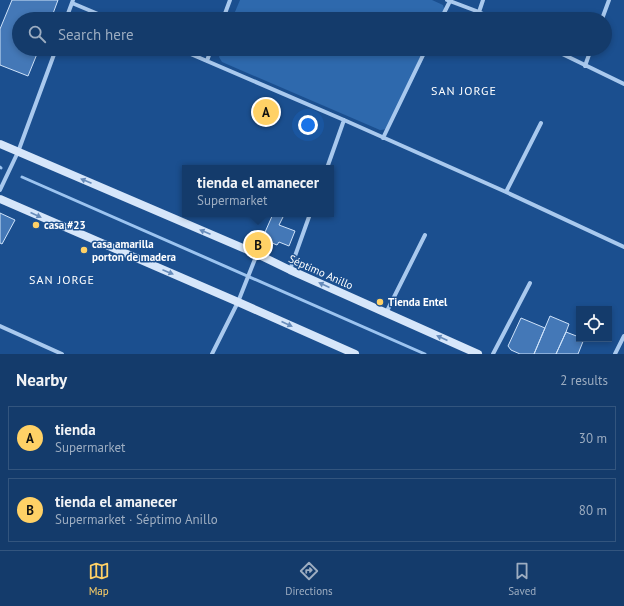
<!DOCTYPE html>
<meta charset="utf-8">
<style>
body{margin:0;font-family:"PT Sans",sans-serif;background:#214673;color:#f1f3f6}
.controls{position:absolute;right:12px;bottom:12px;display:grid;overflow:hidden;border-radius:0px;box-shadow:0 2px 6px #0003}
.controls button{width:36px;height:36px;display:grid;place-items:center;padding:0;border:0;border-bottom:1px solid #33557e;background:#143b6b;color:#f1f3f6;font:20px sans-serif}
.you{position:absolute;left:308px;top:125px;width:14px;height:14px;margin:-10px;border:3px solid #fff;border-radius:50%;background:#1a73e8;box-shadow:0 0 0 6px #1a73e833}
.badge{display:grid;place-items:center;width:26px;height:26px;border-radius:50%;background:#ffd166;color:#111;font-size:13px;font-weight:700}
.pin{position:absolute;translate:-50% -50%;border:2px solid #fff;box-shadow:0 1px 4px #0006}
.popup{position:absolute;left:182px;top:165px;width:152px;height:52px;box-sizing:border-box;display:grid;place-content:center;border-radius:0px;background:#143b6b;filter:drop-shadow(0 1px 3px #0005);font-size:13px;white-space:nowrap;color:#9dadc1}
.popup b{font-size:15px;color:#f1f3f6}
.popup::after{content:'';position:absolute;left:50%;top:100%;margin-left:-8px;border:8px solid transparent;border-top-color:#143b6b}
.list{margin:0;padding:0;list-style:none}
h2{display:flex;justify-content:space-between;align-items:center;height:52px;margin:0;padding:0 16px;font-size:17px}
h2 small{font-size:13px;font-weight:400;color:#9dadc1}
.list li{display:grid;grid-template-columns:26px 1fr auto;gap:12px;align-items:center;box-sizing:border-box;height:64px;margin:0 8px 8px;padding:0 8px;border:1px solid #33557e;border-radius:0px}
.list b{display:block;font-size:15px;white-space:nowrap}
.list p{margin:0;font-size:13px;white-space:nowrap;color:#9dadc1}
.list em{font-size:13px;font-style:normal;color:#9dadc1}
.icon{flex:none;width:22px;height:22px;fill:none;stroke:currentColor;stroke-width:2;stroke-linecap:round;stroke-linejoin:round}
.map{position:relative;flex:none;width:624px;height:354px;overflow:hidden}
.search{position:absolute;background:#143b6b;box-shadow:0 2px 6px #0003;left:12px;right:12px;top:12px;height:44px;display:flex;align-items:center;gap:10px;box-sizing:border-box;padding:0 14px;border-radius:22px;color:#9dadc1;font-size:15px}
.sheet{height:196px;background:#143b6b}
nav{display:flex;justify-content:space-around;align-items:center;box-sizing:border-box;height:56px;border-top:1px solid #33557e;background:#143b6b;font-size:11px;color:#9dadc1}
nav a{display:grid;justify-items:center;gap:2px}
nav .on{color:#ffd166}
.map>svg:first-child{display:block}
.green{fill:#2e69ad}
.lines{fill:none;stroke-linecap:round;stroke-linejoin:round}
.stream{stroke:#9cc4f0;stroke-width:3}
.building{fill:#4478b7;stroke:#cfe3fa}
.street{stroke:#a9c9ee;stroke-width:4}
.secondary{stroke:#d6e6fa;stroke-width:8}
.oneway{fill:#668bba}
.poi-dot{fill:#ffd166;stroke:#1b4f8f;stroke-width:1.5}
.labels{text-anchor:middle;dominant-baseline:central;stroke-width:3;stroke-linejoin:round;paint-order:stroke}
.poi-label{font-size:11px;font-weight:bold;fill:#fff;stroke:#1b4f8f;text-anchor:start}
.street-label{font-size:11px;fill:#fff;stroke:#1b4f8f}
.neighbourhood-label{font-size:12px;letter-spacing:1px;fill:#fff;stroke:#1b4f8f}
</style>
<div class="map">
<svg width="624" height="354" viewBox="0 0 624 354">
<rect width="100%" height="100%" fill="#1b4f8f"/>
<path class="green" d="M 240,0 L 432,0 L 443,5 L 445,12 L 442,19 L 232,19 Z
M 221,49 L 428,49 L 389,129 L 380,130 L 222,62 L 219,57 Z"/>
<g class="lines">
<path class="stream" d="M 0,167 L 1,168
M 22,177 L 425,354"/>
</g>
<path class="building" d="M 12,0 L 58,0 L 51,19 L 19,19 L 19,49 L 39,49 L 28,76 L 0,65 L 0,29 Z
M 0,213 L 15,220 L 2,244 L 0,243 Z
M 273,214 L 281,214 L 284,215 L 279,225 L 295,231 L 289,246 L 279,242 L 277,245 L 262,239 Z
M 550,316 L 569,324 L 566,332 L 556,354 L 534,354 Z
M 521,318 L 545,328 L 534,354 L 520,354 L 511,350 L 508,346 Z
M 566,332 L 579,337 L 579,339 L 584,339 L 578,354 L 556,354 Z"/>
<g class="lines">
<path class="street" d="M 447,0 L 479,12 L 493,19
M 72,3 L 110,19
M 479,12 L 483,0
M 66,19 L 73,0
M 223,19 L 230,0
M 441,19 L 450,1
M 602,19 L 609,0
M 179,49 L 344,120 L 506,192 L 624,247
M 552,49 L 624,84
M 207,61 L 211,49
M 585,66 L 591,49
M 383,138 L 426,49
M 327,168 L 344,120
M 0,190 L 18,152 L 56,49
M 506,192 L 541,123
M 290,270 L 310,214
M 386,313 L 425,235
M 0,326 L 62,354
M 212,354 L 238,302 L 257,254
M 493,354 L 530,283
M 615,354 L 624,336"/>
<path class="secondary" d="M 0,144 L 257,254 L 290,270 L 478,354
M 0,199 L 238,302 L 355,354"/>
</g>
<defs><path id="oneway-solid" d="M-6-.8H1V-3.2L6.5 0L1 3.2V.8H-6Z"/></defs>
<g class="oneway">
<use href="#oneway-solid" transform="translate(86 181) rotate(-157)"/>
<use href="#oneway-solid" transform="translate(36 215) rotate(24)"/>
<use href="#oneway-solid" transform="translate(205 232) rotate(-157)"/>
<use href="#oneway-solid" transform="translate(168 272) rotate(23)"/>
<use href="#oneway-solid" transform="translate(324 285) rotate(-156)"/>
<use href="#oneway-solid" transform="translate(287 324) rotate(24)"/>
<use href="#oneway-solid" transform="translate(442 338) rotate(-156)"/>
</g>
<g class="poi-dot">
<circle cx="36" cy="225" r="4"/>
<circle cx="84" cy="250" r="4"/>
<circle cx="380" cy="302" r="4"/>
</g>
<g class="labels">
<g class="poi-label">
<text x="44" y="225">casa #23</text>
<text x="92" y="244">casa amarilla<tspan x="92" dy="13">porton de madera</tspan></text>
<text x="388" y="302">Tienda Entel</text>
</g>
<g class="street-label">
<text transform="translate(321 272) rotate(24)">Séptimo Anillo</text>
</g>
<g class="neighbourhood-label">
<text x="464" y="90">SAN JORGE</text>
<text x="62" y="279">SAN JORGE</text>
</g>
</g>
</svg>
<div class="controls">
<button><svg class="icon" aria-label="locate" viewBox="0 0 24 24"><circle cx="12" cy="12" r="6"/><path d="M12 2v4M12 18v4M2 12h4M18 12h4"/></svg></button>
</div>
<div class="you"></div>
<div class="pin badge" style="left:266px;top:112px">A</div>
<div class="pin badge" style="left:258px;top:245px">B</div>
<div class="popup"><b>tienda el amanecer</b>Supermarket</div>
<div class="search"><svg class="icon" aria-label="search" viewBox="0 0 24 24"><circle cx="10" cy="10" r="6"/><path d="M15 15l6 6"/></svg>Search here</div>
</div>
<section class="sheet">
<h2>Nearby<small>2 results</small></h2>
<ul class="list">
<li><span class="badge">A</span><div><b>tienda</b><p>Supermarket</p></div><em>30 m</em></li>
<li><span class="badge">B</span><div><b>tienda el amanecer</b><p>Supermarket · Séptimo Anillo</p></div><em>80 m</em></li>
</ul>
</section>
<nav>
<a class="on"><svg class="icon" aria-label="map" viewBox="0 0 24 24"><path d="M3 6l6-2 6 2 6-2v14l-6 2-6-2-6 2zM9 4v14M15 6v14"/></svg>Map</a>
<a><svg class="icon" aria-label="directions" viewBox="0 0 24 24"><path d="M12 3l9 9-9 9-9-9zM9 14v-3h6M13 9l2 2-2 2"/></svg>Directions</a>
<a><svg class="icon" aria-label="saved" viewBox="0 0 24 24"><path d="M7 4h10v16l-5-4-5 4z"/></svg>Saved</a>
</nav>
